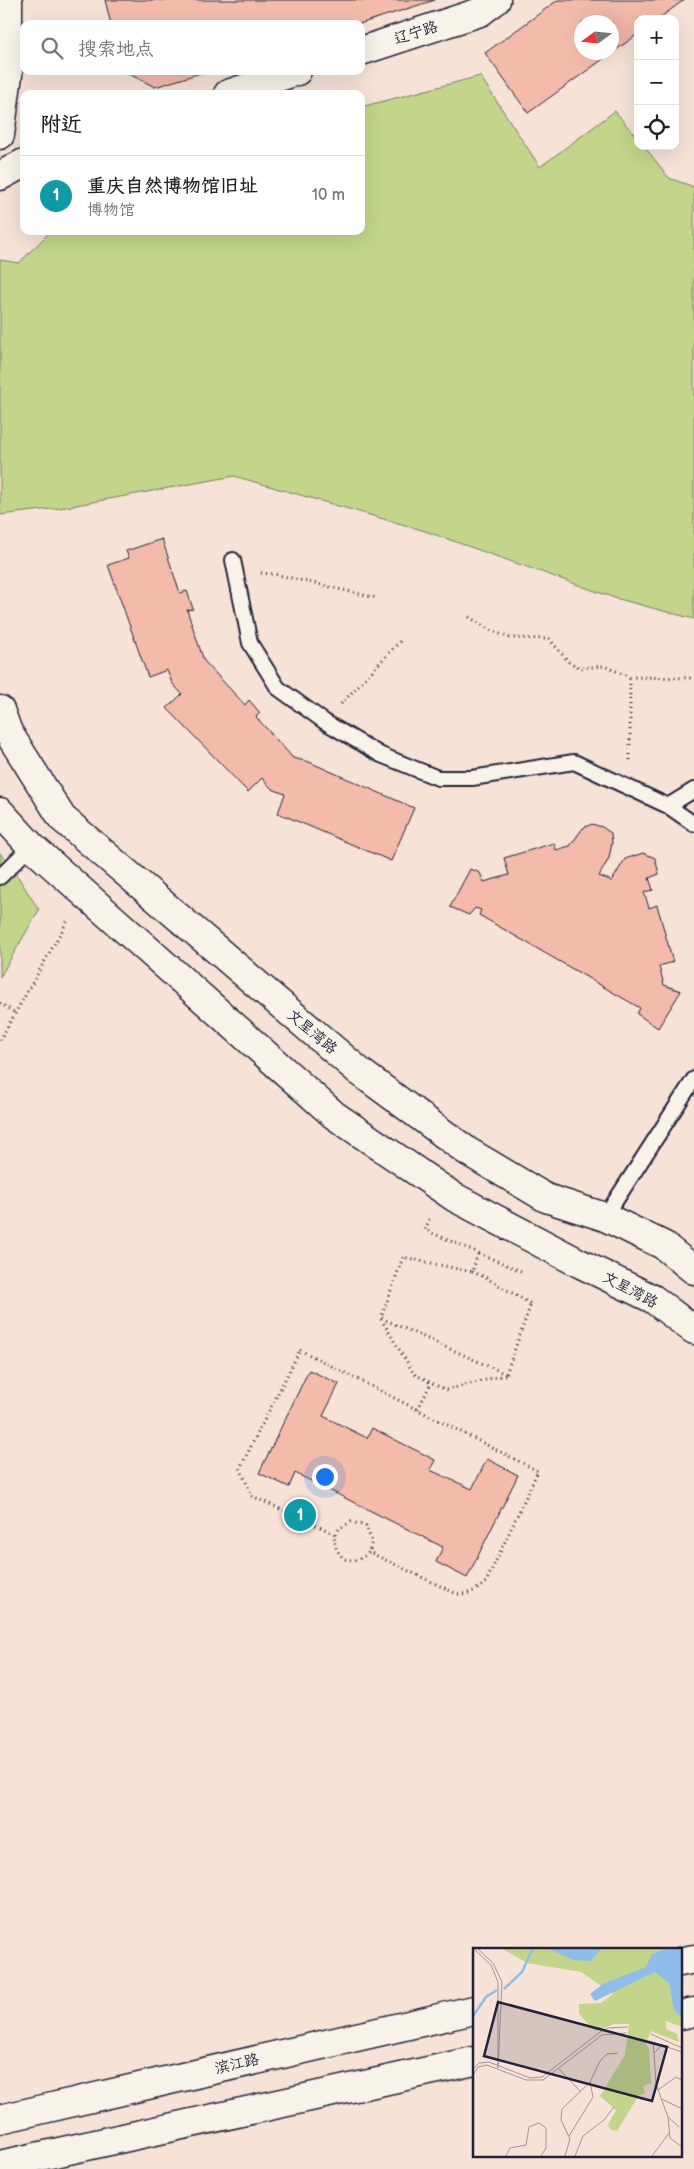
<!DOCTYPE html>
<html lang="zh">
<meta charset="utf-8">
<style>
body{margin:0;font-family:"Balsamiq Sans","LXGW WenKai TC",sans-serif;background:#f6f6f6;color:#202124}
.controls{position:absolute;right:15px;top:15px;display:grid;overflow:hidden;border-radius:10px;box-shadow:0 5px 20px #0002}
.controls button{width:45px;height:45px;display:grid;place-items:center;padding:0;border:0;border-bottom:1px solid #e0e0e0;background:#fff;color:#202124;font:25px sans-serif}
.compass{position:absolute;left:574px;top:15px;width:45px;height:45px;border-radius:50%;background:#fff;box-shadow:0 5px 20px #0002;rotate:255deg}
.you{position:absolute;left:324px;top:1476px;width:18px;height:18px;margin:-12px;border:4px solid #fff;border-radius:50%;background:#1a73e8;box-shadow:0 0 0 8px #1a73e833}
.badge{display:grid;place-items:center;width:32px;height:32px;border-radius:50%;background:#1a73e8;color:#fff;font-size:16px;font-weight:700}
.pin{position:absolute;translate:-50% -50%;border:2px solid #fff;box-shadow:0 1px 5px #0006}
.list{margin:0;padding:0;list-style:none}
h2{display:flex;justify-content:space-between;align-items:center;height:65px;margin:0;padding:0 20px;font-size:21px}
h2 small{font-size:16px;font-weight:400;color:#757577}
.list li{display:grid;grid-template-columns:32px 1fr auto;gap:15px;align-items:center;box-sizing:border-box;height:80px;padding:0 20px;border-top:1px solid #e0e0e0}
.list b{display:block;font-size:19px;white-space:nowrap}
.list p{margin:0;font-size:16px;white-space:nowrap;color:#757577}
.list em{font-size:16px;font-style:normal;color:#757577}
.icon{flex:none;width:28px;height:28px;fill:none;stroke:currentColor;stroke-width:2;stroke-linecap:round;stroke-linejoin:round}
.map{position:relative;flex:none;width:694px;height:2169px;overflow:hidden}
.search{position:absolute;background:#fff;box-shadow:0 5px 20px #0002;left:20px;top:20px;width:345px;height:55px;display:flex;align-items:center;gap:12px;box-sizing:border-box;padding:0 18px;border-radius:10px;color:#757577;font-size:19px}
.panel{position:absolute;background:#fff;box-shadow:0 5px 20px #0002;left:20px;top:90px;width:345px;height:145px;border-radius:10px}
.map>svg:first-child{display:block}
.green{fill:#c2d58b;stroke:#727c63}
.building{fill:#f4bbab;stroke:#22223b;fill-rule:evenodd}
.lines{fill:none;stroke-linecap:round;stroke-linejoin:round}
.lane-casing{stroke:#22223b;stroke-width:18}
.secondary-casing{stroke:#22223b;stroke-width:31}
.path{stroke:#22223b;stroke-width:3;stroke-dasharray:1 4;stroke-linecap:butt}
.lane{stroke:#f7f3e8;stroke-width:14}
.secondary{stroke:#f7f3e8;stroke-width:28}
.labels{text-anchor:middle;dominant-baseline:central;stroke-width:4;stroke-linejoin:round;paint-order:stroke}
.street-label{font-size:15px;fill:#22223b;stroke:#f7f3e8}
.inset-river{fill:none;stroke:#8fbde9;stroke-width:2.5}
.inset-road{fill:none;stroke:#a19598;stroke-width:1}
.view{fill:#22223b;fill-opacity:0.15;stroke:#22223b;stroke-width:2.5}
.inset-edge{fill:none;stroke:#22223b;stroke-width:2.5}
</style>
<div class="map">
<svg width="694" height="2169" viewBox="0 0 694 2169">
<rect width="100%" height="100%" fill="#f6e2d6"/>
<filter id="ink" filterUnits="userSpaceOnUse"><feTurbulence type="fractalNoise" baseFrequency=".02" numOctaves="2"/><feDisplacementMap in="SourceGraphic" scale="10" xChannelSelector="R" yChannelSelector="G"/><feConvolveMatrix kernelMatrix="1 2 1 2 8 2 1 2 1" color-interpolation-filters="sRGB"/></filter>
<g filter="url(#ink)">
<path class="green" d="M 480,76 L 540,167 L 615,111 L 638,139 L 638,146 L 644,146 L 669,178 L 694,187 L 694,619 L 615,598 L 422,530 L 234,476 L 60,508 L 0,515 L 0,260 L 19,263 L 51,231 L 361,231 L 361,107 Z
M 0,853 L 11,866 L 39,910 L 0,977 Z"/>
<path class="building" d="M 105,0 L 435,0 L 359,24 L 111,24 Z
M 558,0 L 684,0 L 658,19 L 638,19 L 638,34 L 528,113 L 485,53 ZM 582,22 L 612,22 L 612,52 L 582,52 Z
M 123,71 L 207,71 L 155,87 Z
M 162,539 L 180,593 L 187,591 L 193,609 L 187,610 L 204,661 L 245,705 L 249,700 L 260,713 L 256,717 L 293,758 L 309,762 L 414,808 L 391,861 L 278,813 L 285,794 L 272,789 L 262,778 L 248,792 L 167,708 L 182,694 L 172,683 L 167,670 L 148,677 L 108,565 L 129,558 L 126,551 Z
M 592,824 L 602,827 L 611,833 L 612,843 L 609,858 L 599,876 L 612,881 L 625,859 L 643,853 L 655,858 L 659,874 L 649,878 L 653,890 L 644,892 L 649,908 L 657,905 L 673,962 L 659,966 L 664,985 L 681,991 L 658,1028 L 637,1014 L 640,1008 L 479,915 L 481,910 L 475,908 L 469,915 L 450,907 L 470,869 L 480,873 L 484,882 L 509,875 L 504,858 L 554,843 L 556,850 L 570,846 L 583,828 Z
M 309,1370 L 339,1384 L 323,1416 L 367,1438 L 372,1428 L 435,1460 L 430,1470 L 472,1489 L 487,1459 L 518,1475 L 467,1578 L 436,1562 L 443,1547 L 295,1473 L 289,1487 L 259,1473 Z"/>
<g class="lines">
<g class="lane-casing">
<path id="lane" d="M 233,560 L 250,643 L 278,688 L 325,722 L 381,755 L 438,778 L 472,778 L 574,762 L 668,806
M 694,790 L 668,806 L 694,824
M 0,877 L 31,846
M 605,1217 L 694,1079"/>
</g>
<g class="secondary-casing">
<path id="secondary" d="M 361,51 L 480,12 L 496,0
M 228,94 L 297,71
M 0,135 L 8,75 L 8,0
M 0,176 L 24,163
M 0,710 L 8,732 L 62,818 L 360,1072 L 467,1151 L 546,1198 L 605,1217 L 663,1245 L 694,1270
M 0,812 L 31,846 L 334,1115 L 454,1197 L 579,1263 L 653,1299 L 694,1330
M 680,1962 L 694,1959
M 680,2015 L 694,2012
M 0,2119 L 474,2010
M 0,2165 L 474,2061"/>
</g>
<path class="path" d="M 261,573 L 274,574 L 377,598
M 469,617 L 490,630 L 510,638 L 549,639 L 569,662 L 580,668 L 604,666 L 630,677 L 694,678
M 341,704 L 402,639
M 630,760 L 630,677
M 0,1003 L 15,1013
M 0,1040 L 68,920
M 429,1219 L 425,1230 L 523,1272
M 478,1254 L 472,1272 L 403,1257 L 381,1318 L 506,1374
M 472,1272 L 483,1276 L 531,1304 L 506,1374
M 381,1319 L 414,1374 L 446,1390 L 505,1375
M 300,1350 L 538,1471 L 486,1582 C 476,1591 470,1594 457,1594 L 369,1552 C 361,1560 355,1561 344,1559 C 337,1551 333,1546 335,1534 L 252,1496 L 240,1468 Z
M 418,1409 L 431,1383
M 335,1534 L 340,1528 L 351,1522 L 366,1526 L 372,1542 L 369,1552"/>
<use href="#lane" class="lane"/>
<use href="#secondary" class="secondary"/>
</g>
</g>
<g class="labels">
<g class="street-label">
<text transform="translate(416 33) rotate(-18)">辽宁路</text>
<text transform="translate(312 1032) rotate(40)">文星湾路</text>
<text transform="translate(630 1290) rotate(28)">文星湾路</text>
<text transform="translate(237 2064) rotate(-13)">滨江路</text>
</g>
</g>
<g transform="translate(473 1948)">
<rect width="209" height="209" fill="#f6e2d6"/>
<path d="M 28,0 L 209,0 L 209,79 L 193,73 L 193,81 L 204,86 L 206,94 L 178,83 L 173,95 L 176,101 L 178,135 L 170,138 L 172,145 L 166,147 L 144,183 L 138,182 L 135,177 L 143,162 L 127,148 L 152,107 L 156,76 L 141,76 L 122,83 L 106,66 L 106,56 L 128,55 L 140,46 L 108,24 L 54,15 Z" fill="#c2d58b"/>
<path d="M 74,0 L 129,0 L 118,13 L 100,12 ZM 195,0 L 209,0 L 209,69 L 201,62 L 196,35 L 182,24 L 122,53 L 117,46 L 130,36 L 173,19 L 179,6 Z" fill="#8fbde9"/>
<path class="inset-river" d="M 31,41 L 49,24 L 60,0M 0,68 L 13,49 L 24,42"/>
<path class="inset-road" d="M 0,0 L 18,17 L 25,34 L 25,120 L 29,34 L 20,15 L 4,0M 178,86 L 209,100M 176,93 L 209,104M 180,95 L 181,105 L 188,98M 181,105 L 183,136 L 195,169M 0,121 L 6,115 L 16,114 L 57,130 L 69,129 L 127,84 L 135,80 L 155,79M 86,121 L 107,143M 0,127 L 5,119 L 14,117 L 53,132 L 70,132 L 129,87 L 153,85M 117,134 L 127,113 L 134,106 L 145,105M 185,142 L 203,129 L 209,132M 189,151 L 209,161M 206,179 L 195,169 L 197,190 L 209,199M 33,208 L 37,200 L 53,197 L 56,179 L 66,175 L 73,180 L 73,200 L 68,208M 92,208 L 97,191 L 88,172 L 89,161 L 117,134 L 120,149 L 96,188M 102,208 L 110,188 L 131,172 L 141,159M 179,208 L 196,185"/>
<path class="view" d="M 25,54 L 194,99 L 179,153 L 11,108 Z"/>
<rect width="209" height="209" class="inset-edge"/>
</g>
</svg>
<div class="controls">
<button>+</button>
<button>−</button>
<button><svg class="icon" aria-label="locate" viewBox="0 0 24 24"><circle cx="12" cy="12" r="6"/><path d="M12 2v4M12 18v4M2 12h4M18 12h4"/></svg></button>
</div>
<svg class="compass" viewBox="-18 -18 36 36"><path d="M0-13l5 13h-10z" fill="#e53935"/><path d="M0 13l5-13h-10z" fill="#757577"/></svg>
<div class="you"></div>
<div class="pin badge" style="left:300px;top:1515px;background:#0f9aa8">1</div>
<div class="search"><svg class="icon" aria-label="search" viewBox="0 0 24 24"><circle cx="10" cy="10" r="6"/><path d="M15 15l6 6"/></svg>搜索地点</div>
<section class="panel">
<h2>附近<small></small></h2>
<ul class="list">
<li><span class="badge" style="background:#0f9aa8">1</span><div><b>重庆自然博物馆旧址</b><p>博物馆</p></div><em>10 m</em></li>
</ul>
</section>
</div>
